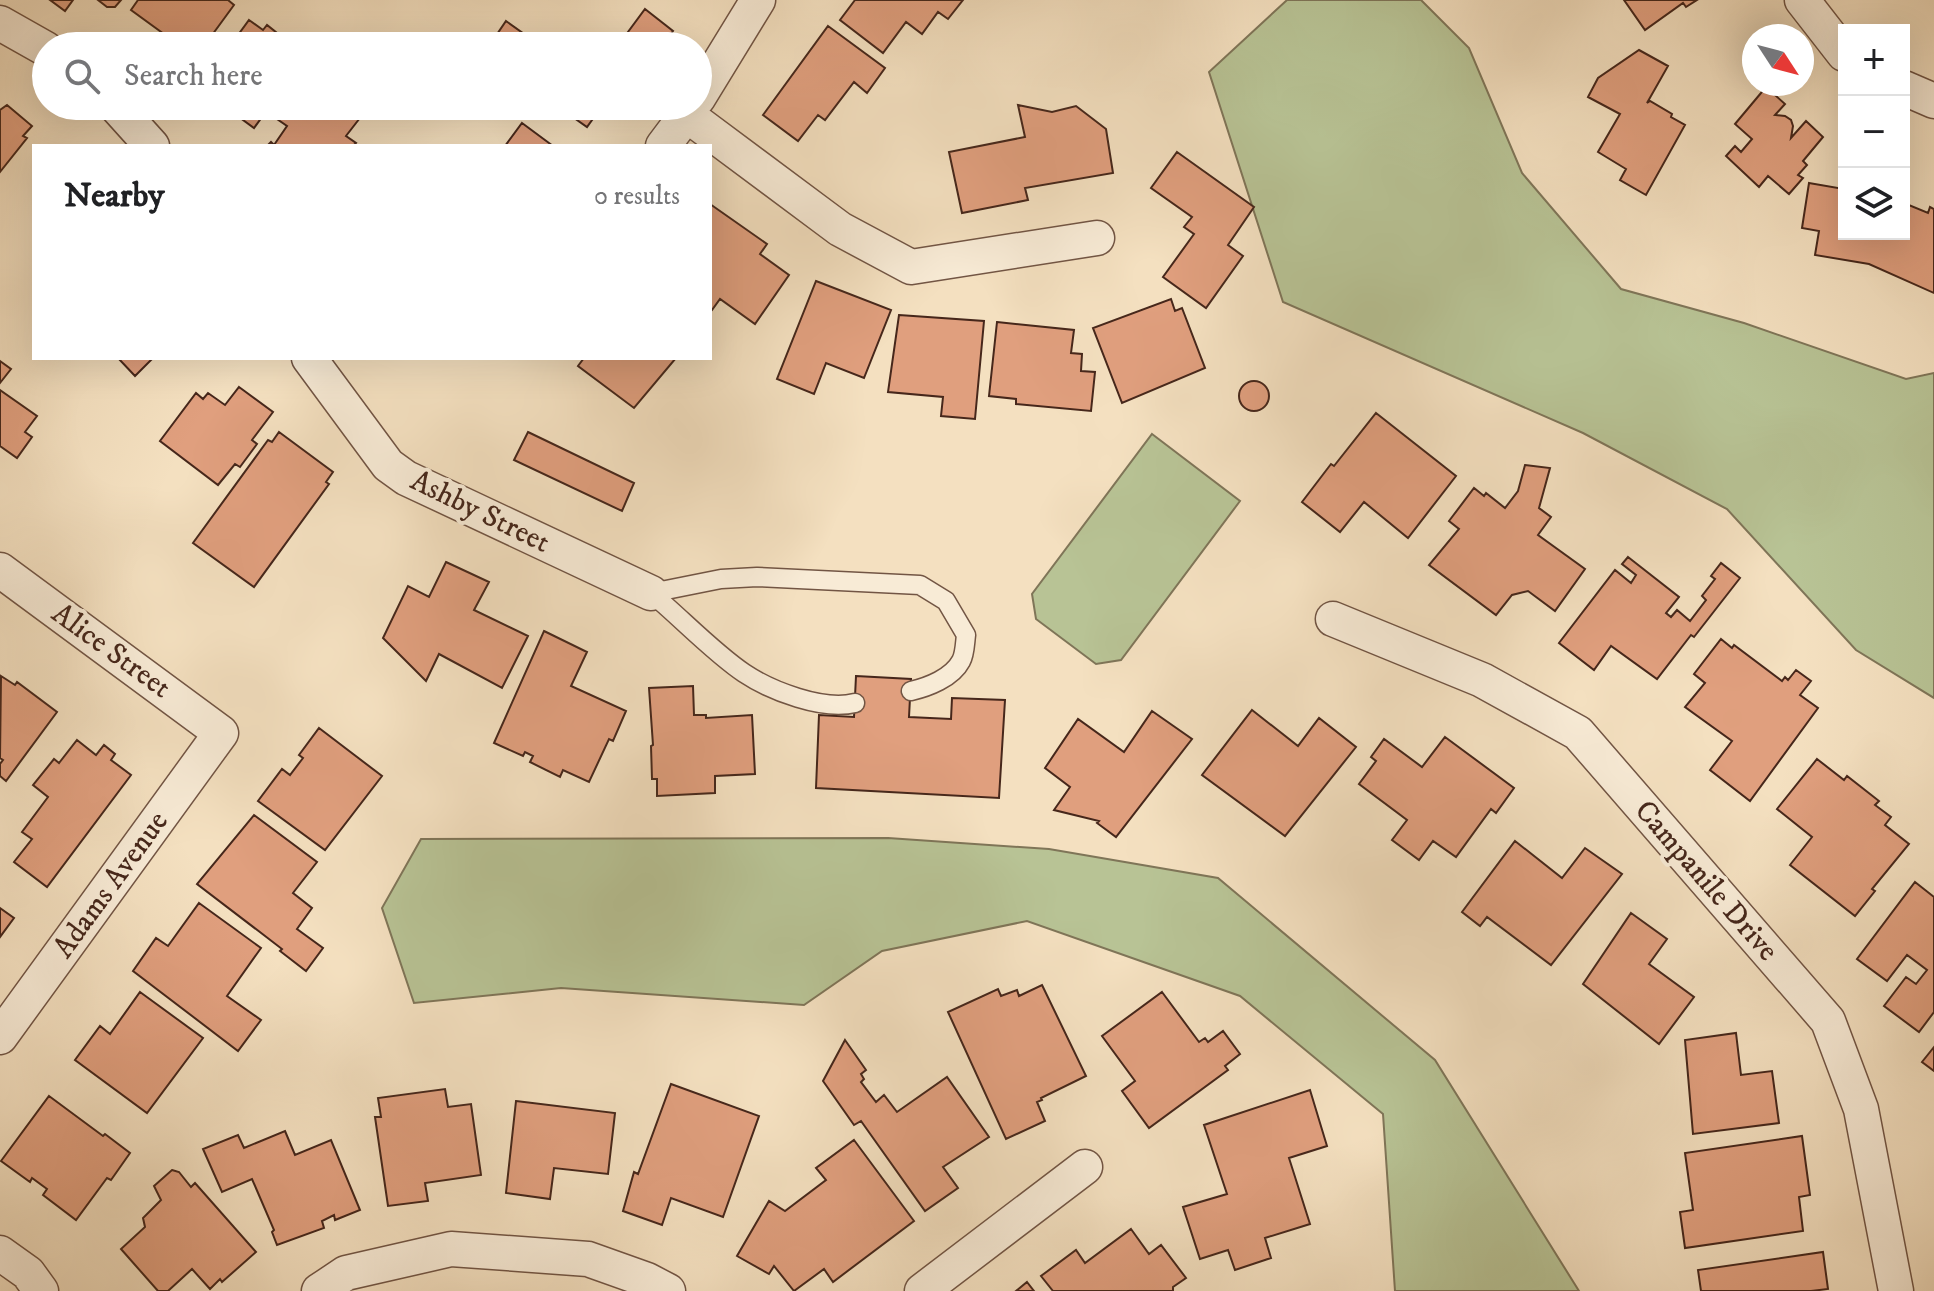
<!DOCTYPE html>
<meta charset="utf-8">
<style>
body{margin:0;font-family:"IM FELL DW Pica",serif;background:#f2f2f2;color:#202124}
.controls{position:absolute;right:24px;top:24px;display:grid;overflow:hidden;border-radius:0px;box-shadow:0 8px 32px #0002}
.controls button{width:72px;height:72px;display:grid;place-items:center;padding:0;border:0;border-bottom:2px solid #e0e0e0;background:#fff;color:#202124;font:40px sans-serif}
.compass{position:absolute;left:1742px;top:24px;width:72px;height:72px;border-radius:50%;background:#fff;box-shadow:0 8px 32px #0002;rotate:126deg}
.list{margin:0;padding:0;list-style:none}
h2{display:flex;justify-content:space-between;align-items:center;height:104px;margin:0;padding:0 32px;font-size:34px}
h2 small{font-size:26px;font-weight:400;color:#757577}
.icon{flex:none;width:44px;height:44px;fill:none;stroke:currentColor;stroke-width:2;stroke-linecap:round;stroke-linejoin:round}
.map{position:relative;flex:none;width:1934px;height:1291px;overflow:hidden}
.search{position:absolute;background:#fff;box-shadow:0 8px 32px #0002;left:32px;top:32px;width:680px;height:88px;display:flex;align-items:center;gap:20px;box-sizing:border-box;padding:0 28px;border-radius:44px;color:#757577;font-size:30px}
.panel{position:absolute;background:#fff;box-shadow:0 8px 32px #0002;left:32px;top:144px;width:680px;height:216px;border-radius:0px}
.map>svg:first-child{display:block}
.green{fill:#b8c395;stroke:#7f7558;stroke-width:2}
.building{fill:#e09f7e;stroke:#46271b;stroke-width:2}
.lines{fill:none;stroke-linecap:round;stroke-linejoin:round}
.lane-casing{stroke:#725544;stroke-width:21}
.street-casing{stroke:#725544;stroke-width:37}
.lane{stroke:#f8ebd6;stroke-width:18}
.street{stroke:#f8ebd6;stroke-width:34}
.labels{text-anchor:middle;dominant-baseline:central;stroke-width:8;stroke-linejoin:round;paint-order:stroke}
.street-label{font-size:30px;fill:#46271b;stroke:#f8ebd6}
</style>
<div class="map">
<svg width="1934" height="1291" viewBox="0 0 1934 1291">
<rect width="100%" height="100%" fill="#f4e0c0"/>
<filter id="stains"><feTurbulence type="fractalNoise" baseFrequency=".0025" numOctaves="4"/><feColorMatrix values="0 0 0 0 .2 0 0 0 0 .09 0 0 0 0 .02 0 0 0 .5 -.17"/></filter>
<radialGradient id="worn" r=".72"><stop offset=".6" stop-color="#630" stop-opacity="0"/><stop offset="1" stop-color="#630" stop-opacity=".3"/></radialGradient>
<path class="green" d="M 1287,0 L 1421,0 L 1469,48 L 1522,173 L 1621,289 L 1744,323 L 1906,379 L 1934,373 L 1934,698 L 1856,650 L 1727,509 L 1583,433 L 1283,302 L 1209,72 Z
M 1152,434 L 1240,501 L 1121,660 L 1096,664 L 1036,619 L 1032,594 Z
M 888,838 L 1049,849 L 1218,878 L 1435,1060 L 1579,1291 L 1395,1291 L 1383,1114 L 1240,996 L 1027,921 L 882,951 L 804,1005 L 561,988 L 414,1003 L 382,908 L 421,839 Z"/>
<path class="building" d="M 50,0 L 73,0 L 65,11 Z
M 121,0 L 115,7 L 107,7 L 98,0 Z
M 138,0 L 228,0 L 234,5 L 204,46 L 162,46 L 168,37 L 131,10 Z
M 855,0 L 963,0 L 948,19 L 938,12 L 922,34 L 906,22 L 883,53 L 840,20 Z
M 1624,0 L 1697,0 L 1686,7 L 1683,3 L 1645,30 Z
M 645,9 L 673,31 L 662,46 L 638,46 L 625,36 Z
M 249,20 L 263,30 L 267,25 L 277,33 L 273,38 L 285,46 L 230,46 Z
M 506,21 L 541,46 L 489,46 Z
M 828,26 L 885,68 L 867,93 L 854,82 L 825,120 L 818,115 L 798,141 L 763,115 Z
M 602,37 L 615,46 L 595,46 Z
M 1639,50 L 1668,66 L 1647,103 L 1650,101 L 1672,114 L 1671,117 L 1685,125 L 1646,195 L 1620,180 L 1626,169 L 1598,152 L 1620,114 L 1588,97 L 1598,78 Z
M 1766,87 L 1785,104 L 1775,115 L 1785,116 L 1791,120 L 1793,126 L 1791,138 L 1806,121 L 1823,137 L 1803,161 L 1807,165 L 1798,175 L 1803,178 L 1789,194 L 1768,176 L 1759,187 L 1726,156 L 1735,146 L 1741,152 L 1752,139 L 1735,124 Z
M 7,105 L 32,126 L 23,136 L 27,138 L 0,172 L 0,110 Z
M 1018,105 L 1052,112 L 1076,106 L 1106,129 L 1113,173 L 1025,188 L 1028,200 L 962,213 L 949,152 L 1025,137 Z
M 224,106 L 270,106 L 254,128 Z
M 287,106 L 352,106 L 363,114 L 346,136 L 356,143 L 353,146 L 267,146 L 271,142 L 274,145 L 287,126 L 277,119 Z
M 551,106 L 602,106 L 587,127 L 567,113 L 565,116 Z
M 522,123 L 553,146 L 505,146 Z
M 1177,152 L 1254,207 L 1228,245 L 1243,256 L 1206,308 L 1163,277 L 1194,234 L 1184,227 L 1192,217 L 1151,188 Z
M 1809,183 L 1844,189 L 1844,234 L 1904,234 L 1904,203 L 1928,213 L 1930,207 L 1934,209 L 1934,293 L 1869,264 L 1815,255 L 1819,231 L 1802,228 Z
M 710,204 L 767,244 L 760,254 L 789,275 L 755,324 L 720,299 L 712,310 L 710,309 Z
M 816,281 L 891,310 L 864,378 L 826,363 L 814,394 L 777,379 Z
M 1171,299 L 1175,311 L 1182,308 L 1205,368 L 1122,403 L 1093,328 Z
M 899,315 L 984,321 L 975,419 L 941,416 L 943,397 L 888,392 Z
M 997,322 L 1074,330 L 1071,353 L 1082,354 L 1081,371 L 1095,372 L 1091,411 L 1016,404 L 1016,399 L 989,396 Z
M 118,358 L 153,358 L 135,376 Z
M 584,358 L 676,358 L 634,408 L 578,366 Z
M 0,361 L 11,369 L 0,383 Z
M1239 396a15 15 0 1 1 30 0a15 15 0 1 1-30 0Z
M 239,387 L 273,412 L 252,440 L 257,444 L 240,467 L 235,464 L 218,485 L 160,441 L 196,393 L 203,399 L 208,393 L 225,405 Z
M 0,390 L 37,416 L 25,432 L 32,437 L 17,458 L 0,446 Z
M 1376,413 L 1456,476 L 1408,538 L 1364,502 L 1340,532 L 1302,502 L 1331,464 L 1334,466 Z
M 279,432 L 333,472 L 326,482 L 329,484 L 254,587 L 193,543 L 268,440 L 272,442 Z
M 528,432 L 634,483 L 622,511 L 514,460 Z
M 1525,465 L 1550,468 L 1539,508 L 1551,517 L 1538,535 L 1585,569 L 1555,611 L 1528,591 L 1512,595 L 1496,615 L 1429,565 L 1459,529 L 1449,521 L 1474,488 L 1484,496 L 1486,493 L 1505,508 L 1518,491 Z
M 1628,557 L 1679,597 L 1666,613 L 1671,617 L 1677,610 L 1690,621 L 1706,600 L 1702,596 L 1715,579 L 1711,576 L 1721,563 L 1740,578 L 1694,637 L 1691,635 L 1657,679 L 1611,646 L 1594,670 L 1559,643 L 1615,570 L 1631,583 L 1636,575 L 1622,564 Z
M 446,562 L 489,582 L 474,610 L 528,636 L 502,688 L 439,654 L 426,681 L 383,638 L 408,586 L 429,597 Z
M 544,631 L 587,652 L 571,686 L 626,711 L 613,741 L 609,739 L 589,782 L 563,770 L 560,777 L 530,762 L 533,756 L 525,752 L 523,756 L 494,743 Z
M 1721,639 L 1732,648 L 1734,645 L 1782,681 L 1785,677 L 1788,680 L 1796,670 L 1811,681 L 1800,695 L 1818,708 L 1750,801 L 1710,770 L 1732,741 L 1685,707 L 1705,683 L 1694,674 Z
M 1,676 L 15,685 L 17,682 L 57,712 L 6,781 L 0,776 L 0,764 L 3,760 L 0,758 Z
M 856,676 L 911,679 L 909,717 L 951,719 L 952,698 L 1005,700 L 999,798 L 816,788 L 819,715 L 854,717 Z
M 693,686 L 694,715 L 706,715 L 706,718 L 752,715 L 755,774 L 715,776 L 715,793 L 657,796 L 657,779 L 652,779 L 651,746 L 653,745 L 649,688 Z
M 1252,710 L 1298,746 L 1319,718 L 1356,747 L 1285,836 L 1202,775 Z
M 1152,711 L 1192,739 L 1116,837 L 1097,823 L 1099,821 L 1054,810 L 1070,787 L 1045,768 L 1078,719 L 1124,752 Z
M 319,728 L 382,776 L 325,850 L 258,801 L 282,769 L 290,775 L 303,758 L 299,755 Z
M 1445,737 L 1514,788 L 1496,813 L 1491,809 L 1456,857 L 1433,841 L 1419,860 L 1392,840 L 1407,820 L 1359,784 L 1376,761 L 1371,757 L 1384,739 L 1422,767 Z
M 77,740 L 96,755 L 104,745 L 115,754 L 111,760 L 131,775 L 47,887 L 14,862 L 32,839 L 22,832 L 48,797 L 33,785 L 54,759 L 59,763 Z
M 1817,759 L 1844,780 L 1847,776 L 1879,801 L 1875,805 L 1891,817 L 1885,825 L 1909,844 L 1872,889 L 1875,891 L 1855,916 L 1790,865 L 1812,837 L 1777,809 Z
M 254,815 L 317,862 L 293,893 L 312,908 L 297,929 L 323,948 L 306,971 L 280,951 L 282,949 L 197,884 Z
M 1515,841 L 1562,878 L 1585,848 L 1622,874 L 1551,965 L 1487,917 L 1480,926 L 1462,912 Z
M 1915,882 L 1934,897 L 1934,1012 L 1919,1032 L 1884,1006 L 1906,977 L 1916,984 L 1927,970 L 1907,955 L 1887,981 L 1857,959 Z
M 199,903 L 261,948 L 227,996 L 261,1020 L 238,1051 L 133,971 L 156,938 L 168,946 Z
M 0,908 L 14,918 L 0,937 Z
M 1631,913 L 1667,939 L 1649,964 L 1694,997 L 1659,1044 L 1583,984 Z
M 1042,985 L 1086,1076 L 1041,1098 L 1042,1100 L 1037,1102 L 1045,1121 L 1006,1139 L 948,1012 L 998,989 L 1001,996 L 1017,990 L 1019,996 Z
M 140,992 L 203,1038 L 147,1113 L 75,1060 L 100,1026 L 110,1034 Z
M 1162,992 L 1199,1042 L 1205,1038 L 1208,1042 L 1223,1031 L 1240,1054 L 1225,1066 L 1228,1070 L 1149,1128 L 1122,1091 L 1135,1081 L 1102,1036 Z
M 1736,1033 L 1741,1075 L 1772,1071 L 1779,1123 L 1693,1134 L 1685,1040 Z
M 845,1040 L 866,1070 L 861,1074 L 864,1079 L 861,1082 L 876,1102 L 884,1095 L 897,1112 L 947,1077 L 989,1137 L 943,1167 L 958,1188 L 925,1211 L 861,1121 L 854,1125 L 823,1081 Z
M 1934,1047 L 1934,1071 L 1922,1062 Z
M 671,1084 L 759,1116 L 723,1217 L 671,1198 L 662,1225 L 623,1211 L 634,1172 L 638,1174 Z
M 445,1089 L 448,1107 L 471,1104 L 481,1175 L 425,1183 L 428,1201 L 388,1206 L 375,1117 L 381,1117 L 378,1098 Z
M 1310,1090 L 1327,1146 L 1289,1158 L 1310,1224 L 1265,1238 L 1271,1258 L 1235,1270 L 1228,1250 L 1200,1259 L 1183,1207 L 1227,1194 L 1204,1125 Z
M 49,1096 L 103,1136 L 105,1134 L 130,1153 L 111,1180 L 107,1178 L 76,1220 L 43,1195 L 47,1189 L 32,1178 L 30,1182 L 1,1161 Z
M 516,1101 L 615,1113 L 608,1174 L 554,1168 L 550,1199 L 506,1193 Z
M 285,1131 L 295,1155 L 331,1140 L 360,1210 L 335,1220 L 334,1215 L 322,1221 L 324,1228 L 277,1245 L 272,1232 L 274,1230 L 252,1179 L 222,1192 L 203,1149 L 238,1135 L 244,1148 Z
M 1802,1136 L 1810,1195 L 1799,1197 L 1803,1231 L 1685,1248 L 1680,1212 L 1693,1210 L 1685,1153 Z
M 854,1140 L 914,1221 L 833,1282 L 824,1269 L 794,1291 L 774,1266 L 769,1274 L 737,1256 L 769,1201 L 785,1211 L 826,1180 L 816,1168 Z
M 172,1170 L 179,1172 L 191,1187 L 195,1183 L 256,1252 L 222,1282 L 220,1279 L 210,1289 L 192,1269 L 168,1291 L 158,1291 L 121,1249 L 145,1227 L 143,1218 L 161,1200 L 154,1186 Z
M 1131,1229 L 1149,1254 L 1161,1245 L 1186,1278 L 1173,1287 L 1173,1291 L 1053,1291 L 1041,1276 L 1076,1250 L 1085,1263 Z
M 1823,1252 L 1828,1289 L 1811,1291 L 1701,1291 L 1698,1270 Z
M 1027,1282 L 1034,1291 L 1016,1291 Z"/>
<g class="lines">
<g class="lane-casing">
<path id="lane" d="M 855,703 C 823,711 771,691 744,673 C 714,653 680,617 651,593 L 721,579 L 757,577 L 920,585 L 946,601 L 966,635 C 965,642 965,654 961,661 C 952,678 928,687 911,691"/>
</g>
<g class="street-casing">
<path id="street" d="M 1802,0 L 1844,54
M 0,23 L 46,49
M 1904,88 L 1934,101
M 698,98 L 758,0
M 116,106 L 152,146
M 687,115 L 840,229 L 911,267 L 1097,238
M 663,146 L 693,106
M 309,358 L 388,465 L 406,478 L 651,593
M 0,570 L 221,733 L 0,1037
M 1333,619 L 1482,680 L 1578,733 L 1828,1021 L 1861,1109 L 1896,1291
M 0,1253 L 28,1273 L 41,1291
M 319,1291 L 346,1273 L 451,1249 L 588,1259 L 647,1280 L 668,1291
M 922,1291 L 1085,1167"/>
</g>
<use href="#lane" class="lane"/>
<use href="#street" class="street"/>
</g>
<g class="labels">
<g class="street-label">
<text transform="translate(480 512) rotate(26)">Ashby Street</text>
<text transform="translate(111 651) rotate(36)">Alice Street</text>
<text transform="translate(1706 881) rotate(49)">Campanile Drive</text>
<text transform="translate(111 885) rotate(-54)">Adams Avenue</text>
</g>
</g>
<rect width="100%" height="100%" filter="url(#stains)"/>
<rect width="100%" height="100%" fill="url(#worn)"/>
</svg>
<div class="controls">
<button>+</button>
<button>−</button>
<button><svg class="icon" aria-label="layers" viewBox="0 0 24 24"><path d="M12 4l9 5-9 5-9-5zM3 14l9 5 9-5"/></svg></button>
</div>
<svg class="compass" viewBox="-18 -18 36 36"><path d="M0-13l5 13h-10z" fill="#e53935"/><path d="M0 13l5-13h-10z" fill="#757577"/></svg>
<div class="search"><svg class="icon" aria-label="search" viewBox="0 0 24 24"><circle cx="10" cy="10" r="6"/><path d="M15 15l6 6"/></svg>Search here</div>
<section class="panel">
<h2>Nearby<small>0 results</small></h2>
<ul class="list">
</ul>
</section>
</div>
